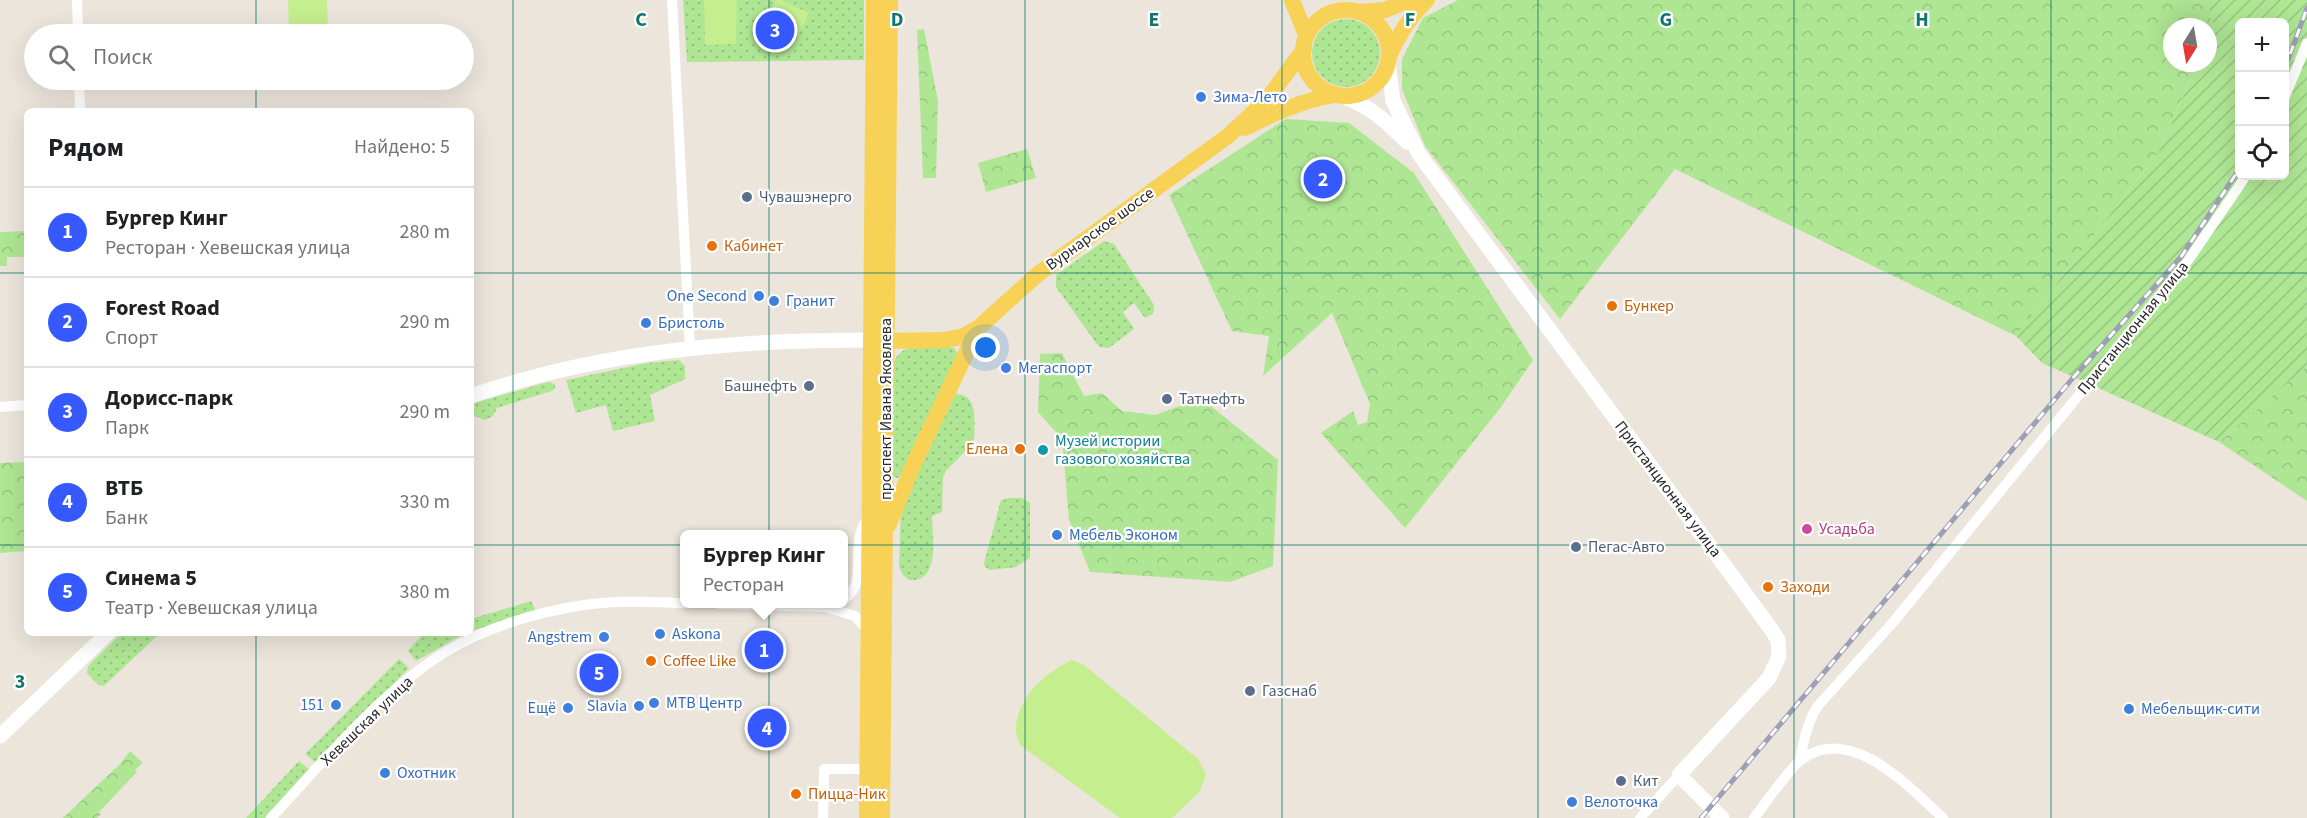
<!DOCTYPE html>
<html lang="ru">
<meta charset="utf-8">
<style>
body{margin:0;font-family:"Source Sans 3",sans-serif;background:#f6f6f6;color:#202124}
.controls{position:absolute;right:18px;top:18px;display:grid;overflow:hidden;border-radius:9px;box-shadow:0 6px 24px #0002}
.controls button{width:54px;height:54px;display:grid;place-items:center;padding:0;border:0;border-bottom:2px solid #e0e0e0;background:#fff;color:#202124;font:30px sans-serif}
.compass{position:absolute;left:2163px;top:18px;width:54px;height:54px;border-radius:50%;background:#fff;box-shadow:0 6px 24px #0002;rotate:191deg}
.you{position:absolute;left:986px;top:348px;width:21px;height:21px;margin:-15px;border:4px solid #fff;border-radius:50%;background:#1a73e8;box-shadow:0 0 0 9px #1a73e833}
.badge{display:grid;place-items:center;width:39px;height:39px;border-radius:50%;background:#3559ff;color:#fff;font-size:20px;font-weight:700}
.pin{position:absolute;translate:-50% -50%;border:3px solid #fff;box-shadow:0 2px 6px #0006}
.popup{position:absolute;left:680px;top:530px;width:168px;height:78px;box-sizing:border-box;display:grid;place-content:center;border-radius:9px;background:#fff;filter:drop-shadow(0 2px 4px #0005);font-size:20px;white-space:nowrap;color:#757577}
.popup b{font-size:22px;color:#202124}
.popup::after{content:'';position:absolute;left:50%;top:100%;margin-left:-12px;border:12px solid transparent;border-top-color:#fff}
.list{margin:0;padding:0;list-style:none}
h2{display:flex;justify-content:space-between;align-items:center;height:78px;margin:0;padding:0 24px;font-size:26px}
h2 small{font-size:20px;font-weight:400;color:#757577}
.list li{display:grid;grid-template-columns:39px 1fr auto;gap:18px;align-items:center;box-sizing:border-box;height:90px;padding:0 24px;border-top:2px solid #e0e0e0}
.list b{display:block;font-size:22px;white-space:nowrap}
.list p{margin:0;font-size:20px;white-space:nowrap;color:#757577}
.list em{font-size:20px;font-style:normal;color:#757577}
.icon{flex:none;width:33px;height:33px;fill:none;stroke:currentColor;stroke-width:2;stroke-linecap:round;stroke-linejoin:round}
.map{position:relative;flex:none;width:2307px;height:818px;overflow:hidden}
.search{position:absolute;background:#fff;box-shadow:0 6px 24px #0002;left:24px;top:24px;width:450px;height:66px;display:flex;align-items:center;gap:15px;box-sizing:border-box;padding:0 21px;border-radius:33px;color:#757577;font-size:22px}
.panel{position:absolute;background:#fff;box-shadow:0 6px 24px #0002;left:24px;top:108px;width:450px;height:528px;border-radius:9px}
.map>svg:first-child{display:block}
.grass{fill:url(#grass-dots)}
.forest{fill:url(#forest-crowns)}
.garden{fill:url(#garden-furrows);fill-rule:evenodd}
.pitch{fill:#c5ee8f}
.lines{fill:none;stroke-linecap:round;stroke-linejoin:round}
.street{stroke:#fff;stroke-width:10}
.secondary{stroke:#fff;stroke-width:15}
.primary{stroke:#f7d256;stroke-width:16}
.rail-casing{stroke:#9da0b5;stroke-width:5}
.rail{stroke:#fff;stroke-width:3;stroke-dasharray:9;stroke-linecap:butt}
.grid{fill:none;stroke:#0f766e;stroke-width:1.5;stroke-opacity:0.55}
.shop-dot{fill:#3f7fe0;stroke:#fff;stroke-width:2}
.service-dot{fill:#5c6f8a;stroke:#fff;stroke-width:2}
.food-dot{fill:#e8710a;stroke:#fff;stroke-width:2}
.culture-dot{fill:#0f9aa8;stroke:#fff;stroke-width:2}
.hotel-dot{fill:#d1479c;stroke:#fff;stroke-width:2}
.labels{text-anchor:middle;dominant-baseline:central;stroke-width:4.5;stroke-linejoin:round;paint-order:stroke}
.shop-label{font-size:16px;fill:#366cbe;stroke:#fff;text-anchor:start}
.service-label{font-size:16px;fill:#4e5e75;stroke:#fff;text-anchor:start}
.street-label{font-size:16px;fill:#2a2a2a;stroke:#fff}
.food-label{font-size:16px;fill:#c56008;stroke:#fff;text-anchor:start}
.culture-label{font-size:16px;fill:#0d838f;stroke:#fff;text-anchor:start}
.hotel-label{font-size:16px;fill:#b23c85;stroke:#fff;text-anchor:start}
.grid-label{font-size:20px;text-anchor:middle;font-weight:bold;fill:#0f766e;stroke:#fff;stroke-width:4.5;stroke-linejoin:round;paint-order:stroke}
</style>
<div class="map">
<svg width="2307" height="818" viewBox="0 0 2307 818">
<defs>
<pattern id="grass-dots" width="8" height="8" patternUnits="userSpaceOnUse" patternTransform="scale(1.5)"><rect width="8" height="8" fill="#afe694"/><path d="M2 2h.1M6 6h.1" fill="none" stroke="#97c580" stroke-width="1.8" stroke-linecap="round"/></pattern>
<pattern id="forest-crowns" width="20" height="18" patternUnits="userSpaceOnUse" patternTransform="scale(1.5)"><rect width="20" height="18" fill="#afe694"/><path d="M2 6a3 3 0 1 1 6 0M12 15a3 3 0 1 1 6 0" fill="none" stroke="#97c580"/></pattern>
<pattern id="garden-furrows" width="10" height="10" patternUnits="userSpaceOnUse" patternTransform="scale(1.5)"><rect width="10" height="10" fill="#afe694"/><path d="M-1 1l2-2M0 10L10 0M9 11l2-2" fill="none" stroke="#97c580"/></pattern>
</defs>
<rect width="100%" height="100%" fill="#ece5db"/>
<path class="grass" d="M 683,0 L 864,0 L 864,60 L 687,62 Z
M1312 53a34 34 0 1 1 68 0a34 34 0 1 1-68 0Z
M 1104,241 L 1114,244 L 1154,305 L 1153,314 L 1145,318 L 1134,303 L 1123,312 L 1134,329 L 1109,348 L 1099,347 L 1056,287 L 1056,275 Z
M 948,347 L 954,348 L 957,352 L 956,358 L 903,473 L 898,478 L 893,477 L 894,363 C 900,341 930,347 948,347 Z
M 679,360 L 685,366 L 685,379 L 650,395 L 655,421 L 613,431 L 606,405 L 576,413 L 566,380 L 647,363 Z
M 548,382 L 555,384 L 555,388 L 552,391 L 497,408 L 493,416 L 485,420 L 475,416 L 471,417 L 471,404 Z
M 955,394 C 980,394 974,424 974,442 L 946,471 L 943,477 L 942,512 L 932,516 C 932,536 941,583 909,580 L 903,575 L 899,567 L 901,509 Z
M 1009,498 L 1022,498 L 1030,503 L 1030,558 L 1016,567 L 990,570 L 985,567 L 984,563 L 1001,500 Z
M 531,601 L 536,611 L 471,631 L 471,619 Z
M 122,633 L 160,633 L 104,686 L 98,685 L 87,673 L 88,666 Z
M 424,633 L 465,633 L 416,661 L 408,651 Z
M 399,659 L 409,668 L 316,763 L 305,754 Z
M 299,761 L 309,769 L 265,818 L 246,818 Z"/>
<path class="forest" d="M 1458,0 L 2207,0 L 2214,29 L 2208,42 L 2208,27 L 2172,27 L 2172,63 L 2198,63 L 2159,151 L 2016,336 L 1675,169 L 1560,319 L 1425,146 L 1402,89 L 1402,59 L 1423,18 Z
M 924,29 L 938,101 L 936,178 L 923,178 L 917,30 Z
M 1286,119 L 1349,123 L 1414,173 L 1533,360 L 1501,407 L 1405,528 L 1321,433 L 1353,411 L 1358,425 L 1367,422 L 1370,404 L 1332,313 L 1263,376 L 1269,336 L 1232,331 L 1169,195 Z
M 1027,149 L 1036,178 L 986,192 L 978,163 Z
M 27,231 L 27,257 L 7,257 L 7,266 L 0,266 L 0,232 Z
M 1062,353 L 1084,396 L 1102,393 L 1122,411 L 1155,415 L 1201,398 L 1278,460 L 1273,566 L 1230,582 L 1090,572 L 1069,520 L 1062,439 L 1038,412 L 1040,354 Z
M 2307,366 L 2307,501 L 2219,442 Z
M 27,462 L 27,551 L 0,553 L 0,463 Z
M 130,751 L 143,763 L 135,770 L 137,772 L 99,812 L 101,814 L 97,818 L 63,818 L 120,764 Z"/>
<path class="garden" d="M 2207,0 L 2307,0 L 2307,366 L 2219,442 L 2042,363 L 2016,336 L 2159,151 L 2198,63 L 2208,63 L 2208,42 L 2214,29 ZM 2240,22 L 2284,22 L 2284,176 L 2240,176 Z"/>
<path class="pitch" d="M 288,0 L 327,0 L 328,34 L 289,34 Z
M 704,0 L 737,0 L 736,44 L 705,45 Z
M 776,0 L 781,0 L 809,13 L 798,36 L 766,21 Z
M 1072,660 L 1084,665 L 1198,759 L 1206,774 L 1200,791 L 1172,818 L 1120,818 L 1020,745 C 1018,739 1015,732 1016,726 C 1019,696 1046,672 1072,660 Z"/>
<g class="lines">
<path class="street" d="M 77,0 L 78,34
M 672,0 L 690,348
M 79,80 L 80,111
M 2284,99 L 2307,43
M 0,407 L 27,405
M 843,600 C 864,586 856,565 859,543 C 859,535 862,528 866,521
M 719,604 L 826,607 L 855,616 L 869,632
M 1800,761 C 1803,742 1807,723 1817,707 L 1895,620 L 2185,265 L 2246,176
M 271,818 C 324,761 376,697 442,654 C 483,628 537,612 584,605 C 617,600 652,602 684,603
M 823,818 L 824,769 L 868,769
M 1640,818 L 1679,775
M 1754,818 C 1765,804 1788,770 1801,760 C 1850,722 1909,787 1943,818"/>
<path class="secondary" d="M 1388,63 L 1393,101 L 1419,154 L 1733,577 L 1771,629 L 1778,640 L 1779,656 L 1769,678 L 1679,775 L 1722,818
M 1345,97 C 1372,108 1386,121 1407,142
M 471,396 C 600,351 735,340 871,340
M 0,736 L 108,633"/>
<path class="primary" d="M 1292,0 L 1306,35
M1303 53a43 43 0 1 1 86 0a43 43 0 1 1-86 0Z
M 1360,12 L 1385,10 L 1409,0
M 1389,56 C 1399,34 1410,16 1427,0
M 1245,128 C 1274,113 1301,101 1334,95
M 876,341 L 944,340 L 961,337 L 978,328 L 1038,274 L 1228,136 L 1266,101 L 1304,49
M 889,524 L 914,463 L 978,328
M 867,818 L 874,0
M 882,818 L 890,0"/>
<g class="rail-casing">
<path id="rail" d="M 2284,71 L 2307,8
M 1701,818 L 2072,379 L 2181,257 L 2240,168"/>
</g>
<use href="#rail" class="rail"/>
</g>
<path class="grid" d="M 256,0 L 256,34M 513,0 L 513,818M 769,0 L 769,818M 1025,0 L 1025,818M 1282,0 L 1282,818M 1538,0 L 1538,818M 1794,0 L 1794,818M 2051,0 L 2051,818M 256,80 L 256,111M 0,273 L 27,273M 471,273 L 2307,273M 0,545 L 27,545M 471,545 L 2307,545M 256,633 L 256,818"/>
<g class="shop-dot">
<circle cx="1201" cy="97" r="6"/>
<circle cx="759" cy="296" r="6"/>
<circle cx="774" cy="301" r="6"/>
<circle cx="646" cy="323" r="6"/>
<circle cx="1006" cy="368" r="6"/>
<circle cx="1057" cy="535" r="6"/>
<circle cx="660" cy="634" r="6"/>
<circle cx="604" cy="637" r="6"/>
<circle cx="654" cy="703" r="6"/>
<circle cx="336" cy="705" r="6"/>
<circle cx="639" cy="706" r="6"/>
<circle cx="568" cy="708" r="6"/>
<circle cx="2129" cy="709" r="6"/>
<circle cx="385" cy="773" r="6"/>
<circle cx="1572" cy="802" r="6"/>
</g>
<g class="service-dot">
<circle cx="747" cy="197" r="6"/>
<circle cx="809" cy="386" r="6"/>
<circle cx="1167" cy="399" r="6"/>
<circle cx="1576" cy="547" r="6"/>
<circle cx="1250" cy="691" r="6"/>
<circle cx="1621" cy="781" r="6"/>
</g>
<g class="food-dot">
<circle cx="712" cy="246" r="6"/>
<circle cx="1612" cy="306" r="6"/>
<circle cx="1020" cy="449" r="6"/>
<circle cx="1768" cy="587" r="6"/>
<circle cx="651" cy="661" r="6"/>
<circle cx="796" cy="794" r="6"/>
</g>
<circle class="culture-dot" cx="1043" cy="450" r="6"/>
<circle class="hotel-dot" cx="1807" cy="529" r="6"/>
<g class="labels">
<g class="shop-label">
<text x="1213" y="97">Зима-Лето</text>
<text x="747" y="296" text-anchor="end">One Second</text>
<text x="786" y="301">Гранит</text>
<text x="658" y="323">Бристоль</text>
<text x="1018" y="368">Мегаспорт</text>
<text x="1069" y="535">Мебель Эконом</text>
<text x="672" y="634">Askona</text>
<text x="592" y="637" text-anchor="end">Angstrem</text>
<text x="666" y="703">МТВ Центр</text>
<text x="324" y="705" text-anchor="end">151</text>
<text x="627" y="706" text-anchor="end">Slavia</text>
<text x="556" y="708" text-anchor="end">Ещё</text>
<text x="2141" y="709">Мебельщик-сити</text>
<text x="397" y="773">Охотник</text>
<text x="1584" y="802">Велоточка</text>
</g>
<g class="service-label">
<text x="759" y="197">Чувашэнерго</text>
<text x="797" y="386" text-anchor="end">Башнефть</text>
<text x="1179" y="399">Татнефть</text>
<text x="1588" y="547">Пегас-Авто</text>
<text x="1262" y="691">Газснаб</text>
<text x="1633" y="781">Кит</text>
</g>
<g class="street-label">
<text transform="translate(1100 229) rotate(-36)">Вурнарское шоссе</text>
<text transform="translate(2133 328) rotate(-51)">Пристанционная улица</text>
<text transform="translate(886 409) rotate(-90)">проспект Ивана Яковлева</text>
<text transform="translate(1668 489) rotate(53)">Пристанционная улица</text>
<text transform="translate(367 721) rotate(-44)">Хевешская улица</text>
</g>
<g class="food-label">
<text x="724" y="246">Кабинет</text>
<text x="1624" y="306">Бункер</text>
<text x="1008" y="449" text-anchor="end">Елена</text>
<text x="1780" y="587">Заходи</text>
<text x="663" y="661">Coffee Like</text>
<text x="808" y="794">Пицца-Ник</text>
</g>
<g class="culture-label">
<text x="1055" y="441">Музей истории<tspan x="1055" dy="18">газового хозяйства</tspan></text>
</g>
<g class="hotel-label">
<text x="1819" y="529">Усадьба</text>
</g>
</g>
<g class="grid-label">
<text x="641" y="26">C</text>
<text x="897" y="26">D</text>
<text x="1154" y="26">E</text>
<text x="1410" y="26">F</text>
<text x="1666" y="26">G</text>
<text x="1922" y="26">H</text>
<text x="20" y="688">3</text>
</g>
</svg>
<div class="controls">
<button>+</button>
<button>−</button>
<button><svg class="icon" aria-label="locate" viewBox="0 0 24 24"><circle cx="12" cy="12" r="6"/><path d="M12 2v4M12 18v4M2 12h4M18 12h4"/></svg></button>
</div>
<svg class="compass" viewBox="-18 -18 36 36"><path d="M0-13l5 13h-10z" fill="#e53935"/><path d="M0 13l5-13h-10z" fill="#757577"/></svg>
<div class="you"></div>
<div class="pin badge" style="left:764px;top:650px">1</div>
<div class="popup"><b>Бургер Кинг</b>Ресторан</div>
<div class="pin badge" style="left:1323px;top:179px">2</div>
<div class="pin badge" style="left:775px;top:30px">3</div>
<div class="pin badge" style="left:767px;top:728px">4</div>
<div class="pin badge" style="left:599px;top:673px">5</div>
<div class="search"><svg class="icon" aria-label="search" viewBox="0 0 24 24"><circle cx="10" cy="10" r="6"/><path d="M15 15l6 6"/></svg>Поиск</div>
<section class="panel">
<h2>Рядом<small>Найдено: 5</small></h2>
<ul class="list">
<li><span class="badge">1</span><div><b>Бургер Кинг</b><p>Ресторан · Хевешская улица</p></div><em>280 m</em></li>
<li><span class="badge">2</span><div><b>Forest Road</b><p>Спорт</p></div><em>290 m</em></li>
<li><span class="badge">3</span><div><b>Дорисс-парк</b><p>Парк</p></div><em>290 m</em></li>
<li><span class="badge">4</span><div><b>ВТБ</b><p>Банк</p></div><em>330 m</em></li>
<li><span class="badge">5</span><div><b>Синема 5</b><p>Театр · Хевешская улица</p></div><em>380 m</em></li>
</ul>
</section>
</div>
